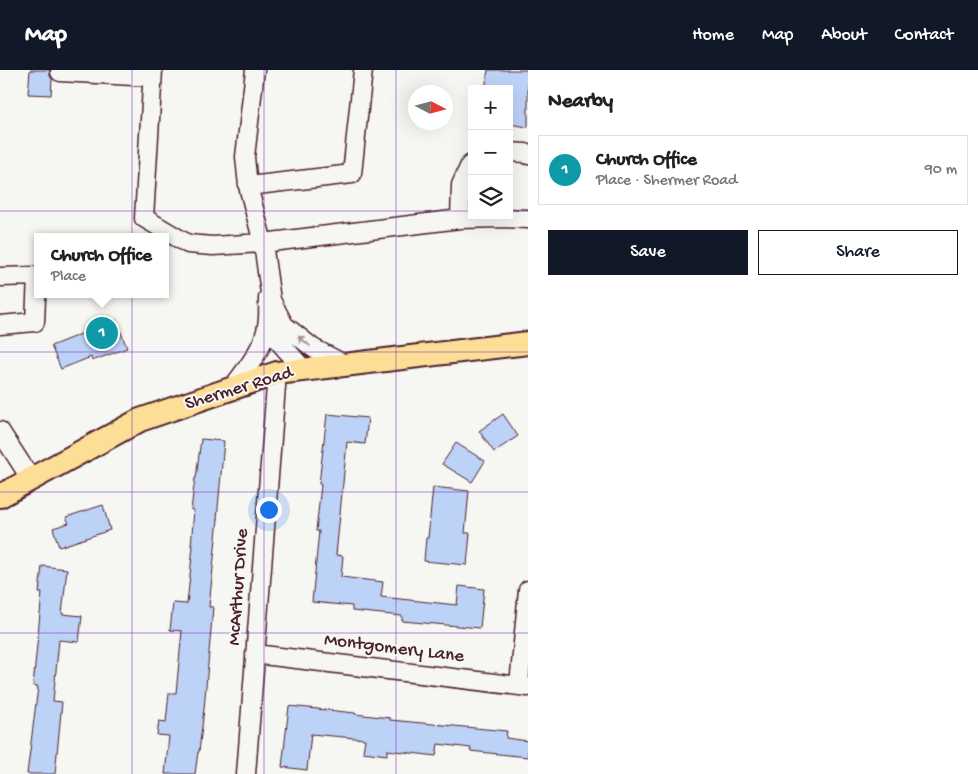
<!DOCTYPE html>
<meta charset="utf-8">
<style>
body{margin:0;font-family:"Gochi Hand",sans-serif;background:#f2f2f2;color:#222}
.controls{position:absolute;right:15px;top:15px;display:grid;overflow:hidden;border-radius:0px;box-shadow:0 5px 20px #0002}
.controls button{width:45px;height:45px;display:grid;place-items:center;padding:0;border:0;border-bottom:1px solid #e0e0e0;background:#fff;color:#222;font:25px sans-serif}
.compass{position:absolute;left:408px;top:15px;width:45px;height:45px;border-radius:50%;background:#fff;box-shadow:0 5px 20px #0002;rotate:96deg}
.you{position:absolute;left:268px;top:439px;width:18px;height:18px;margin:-12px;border:4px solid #fff;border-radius:50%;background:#1a73e8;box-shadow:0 0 0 8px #1a73e833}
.badge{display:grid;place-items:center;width:32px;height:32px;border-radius:50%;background:#111827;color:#fff;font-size:16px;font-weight:700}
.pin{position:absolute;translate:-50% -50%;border:2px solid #fff;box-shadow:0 1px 5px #0006}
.popup{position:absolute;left:34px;top:163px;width:135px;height:65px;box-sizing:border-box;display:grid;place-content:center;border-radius:0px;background:#fff;filter:drop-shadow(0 1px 4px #0005);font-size:16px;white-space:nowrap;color:#767676}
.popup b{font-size:19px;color:#222}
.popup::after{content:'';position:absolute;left:50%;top:100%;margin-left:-10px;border:10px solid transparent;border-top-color:#fff}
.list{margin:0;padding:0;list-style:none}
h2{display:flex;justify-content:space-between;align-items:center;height:65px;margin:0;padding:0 20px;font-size:21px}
h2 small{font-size:16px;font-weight:400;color:#767676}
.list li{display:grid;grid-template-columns:32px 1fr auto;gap:15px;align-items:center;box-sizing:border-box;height:70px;margin:0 10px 10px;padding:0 10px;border:1px solid #e0e0e0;border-radius:0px}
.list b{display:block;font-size:19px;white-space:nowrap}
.list p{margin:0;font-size:16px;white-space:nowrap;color:#767676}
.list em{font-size:16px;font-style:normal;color:#767676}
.actions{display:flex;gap:10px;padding:15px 20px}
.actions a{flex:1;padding:11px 0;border:1px solid #111827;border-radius:0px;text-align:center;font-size:18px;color:#111827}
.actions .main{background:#111827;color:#fff}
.icon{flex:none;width:28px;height:28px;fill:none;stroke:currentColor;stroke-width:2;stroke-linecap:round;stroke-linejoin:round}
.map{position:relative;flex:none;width:528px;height:704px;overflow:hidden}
header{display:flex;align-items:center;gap:30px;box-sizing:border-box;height:70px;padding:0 25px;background:#111827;color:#fff}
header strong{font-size:24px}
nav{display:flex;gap:28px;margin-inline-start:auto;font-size:18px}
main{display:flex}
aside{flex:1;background:#fff}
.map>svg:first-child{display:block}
.building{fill:#bdd2f7;stroke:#4a1f2b}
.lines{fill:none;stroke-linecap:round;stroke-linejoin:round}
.minor-casing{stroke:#4a1f2b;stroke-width:21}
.major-casing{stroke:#4a1f2b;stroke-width:26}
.minor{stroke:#f6f6f2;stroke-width:18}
.major{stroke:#fdde96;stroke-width:22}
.oneway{stroke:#a99598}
.grid{fill:none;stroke:#7b2cbf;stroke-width:1;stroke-opacity:0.55}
.labels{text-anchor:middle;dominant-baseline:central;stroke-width:4;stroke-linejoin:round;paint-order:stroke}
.street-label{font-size:19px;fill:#4a1f2b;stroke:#f6f6f2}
</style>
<header>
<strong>Map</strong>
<nav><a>Home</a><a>Map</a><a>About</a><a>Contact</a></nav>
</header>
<main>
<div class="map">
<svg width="528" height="704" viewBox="0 0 528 704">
<rect width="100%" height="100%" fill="#f6f6f2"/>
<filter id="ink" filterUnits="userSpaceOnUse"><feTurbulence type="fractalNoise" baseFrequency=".02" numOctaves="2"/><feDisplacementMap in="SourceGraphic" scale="10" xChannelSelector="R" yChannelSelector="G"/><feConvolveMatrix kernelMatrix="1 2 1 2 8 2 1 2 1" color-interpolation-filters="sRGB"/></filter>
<g filter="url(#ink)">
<path class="building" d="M 30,0 L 50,0 L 50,6 L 52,9 L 51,25 L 28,24 Z
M 488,0 L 528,0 L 528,57 L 509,54 L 509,19 L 485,19 Z
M 116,250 L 127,278 L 92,291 L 91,287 L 61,299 L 51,276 Z
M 327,344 L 368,348 L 365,374 L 347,372 L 336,485 L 343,486 L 341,507 L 383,512 L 381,527 L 457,535 L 459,516 L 484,519 L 480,558 L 402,551 L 402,546 L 352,541 L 352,536 L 312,532 L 319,461 L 316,461 L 321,415 L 319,414 Z
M 503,344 L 518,366 L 494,382 L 479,361 Z
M 201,369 L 224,371 L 217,449 L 218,449 L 209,537 L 213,537 L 204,639 L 199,682 L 198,682 L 195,704 L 165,704 L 169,666 L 157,665 L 159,651 L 166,652 L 169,623 L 176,623 L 182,561 L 170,560 L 173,533 L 187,534 L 193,476 L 191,476 L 194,440 L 191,440 L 195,408 L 196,408 Z
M 456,373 L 485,391 L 472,412 L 442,394 Z
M 433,417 L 469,421 L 465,463 L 470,463 L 467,495 L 424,491 L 426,468 L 428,468 Z
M 103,435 L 110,460 L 59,477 L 53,458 L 69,453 L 66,447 Z
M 42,496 L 67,499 L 62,544 L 82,546 L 79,572 L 59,570 L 53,631 L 62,632 L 55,704 L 27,704 L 38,617 L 33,616 L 42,523 L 39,523 Z
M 289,636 L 355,643 L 355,644 L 390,648 L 390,650 L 507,661 L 506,668 L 528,671 L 528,687 L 470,681 L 471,678 L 438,674 L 436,686 L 387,680 L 387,685 L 363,682 L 365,669 L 311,664 L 307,700 L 282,697 Z"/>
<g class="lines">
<g class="minor-casing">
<path id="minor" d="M 153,0 L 144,148 L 188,174 L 213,176 L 263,173 L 248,116 L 245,87 L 255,0
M 60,2 L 152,7
M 509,82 L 526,83 L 528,85
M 248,116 L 352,104 L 363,0
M 460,149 L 461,115 L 470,95 L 472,94
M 0,207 L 37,206 L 35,252 L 0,255
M 267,258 L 304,300
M 346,295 L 313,278 L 284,255 L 271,230 L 263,173 L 460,149 L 499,148 L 528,149
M 232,318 C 245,301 264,278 267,256 C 269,247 268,237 268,228
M 0,361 L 31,409
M 255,584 L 528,617
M 519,615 L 528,520
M 246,704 L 277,303"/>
</g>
<g class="major-casing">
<path id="major" d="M 0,426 L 140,350 L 277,303 L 528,273"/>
</g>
<use href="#minor" class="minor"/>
<use href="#major" class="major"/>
</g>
<defs><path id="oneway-shaft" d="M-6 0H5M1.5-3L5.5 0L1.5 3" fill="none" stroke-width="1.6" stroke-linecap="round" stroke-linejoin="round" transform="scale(1.25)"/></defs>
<use class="oneway" href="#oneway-shaft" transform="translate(304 271) rotate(-141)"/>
</g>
<path class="grid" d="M 132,0 L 132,704M 264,0 L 264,704M 396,0 L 396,704M 0,141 L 472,141M 509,141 L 528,141M 0,282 L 528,282M 0,422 L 528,422M 0,563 L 528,563"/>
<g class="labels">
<g class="street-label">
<text transform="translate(239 319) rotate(-17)">Shermer Road</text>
<text transform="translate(239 517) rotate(-86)">McArthur Drive</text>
<text transform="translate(394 579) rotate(7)">Montgomery Lane</text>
</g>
</g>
</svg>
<div class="controls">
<button>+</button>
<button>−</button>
<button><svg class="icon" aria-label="layers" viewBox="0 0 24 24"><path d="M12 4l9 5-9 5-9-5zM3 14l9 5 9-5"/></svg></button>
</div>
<svg class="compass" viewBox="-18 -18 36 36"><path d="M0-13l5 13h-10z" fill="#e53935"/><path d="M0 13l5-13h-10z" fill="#767676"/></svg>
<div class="you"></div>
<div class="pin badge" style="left:102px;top:263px;background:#0f9aa8">1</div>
<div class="popup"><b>Church Office</b>Place</div>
</div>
<aside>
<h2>Nearby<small></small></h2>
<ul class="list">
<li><span class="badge" style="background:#0f9aa8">1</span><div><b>Church Office</b><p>Place · Shermer Road</p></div><em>90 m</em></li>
</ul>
<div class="actions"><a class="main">Save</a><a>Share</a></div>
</aside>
</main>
